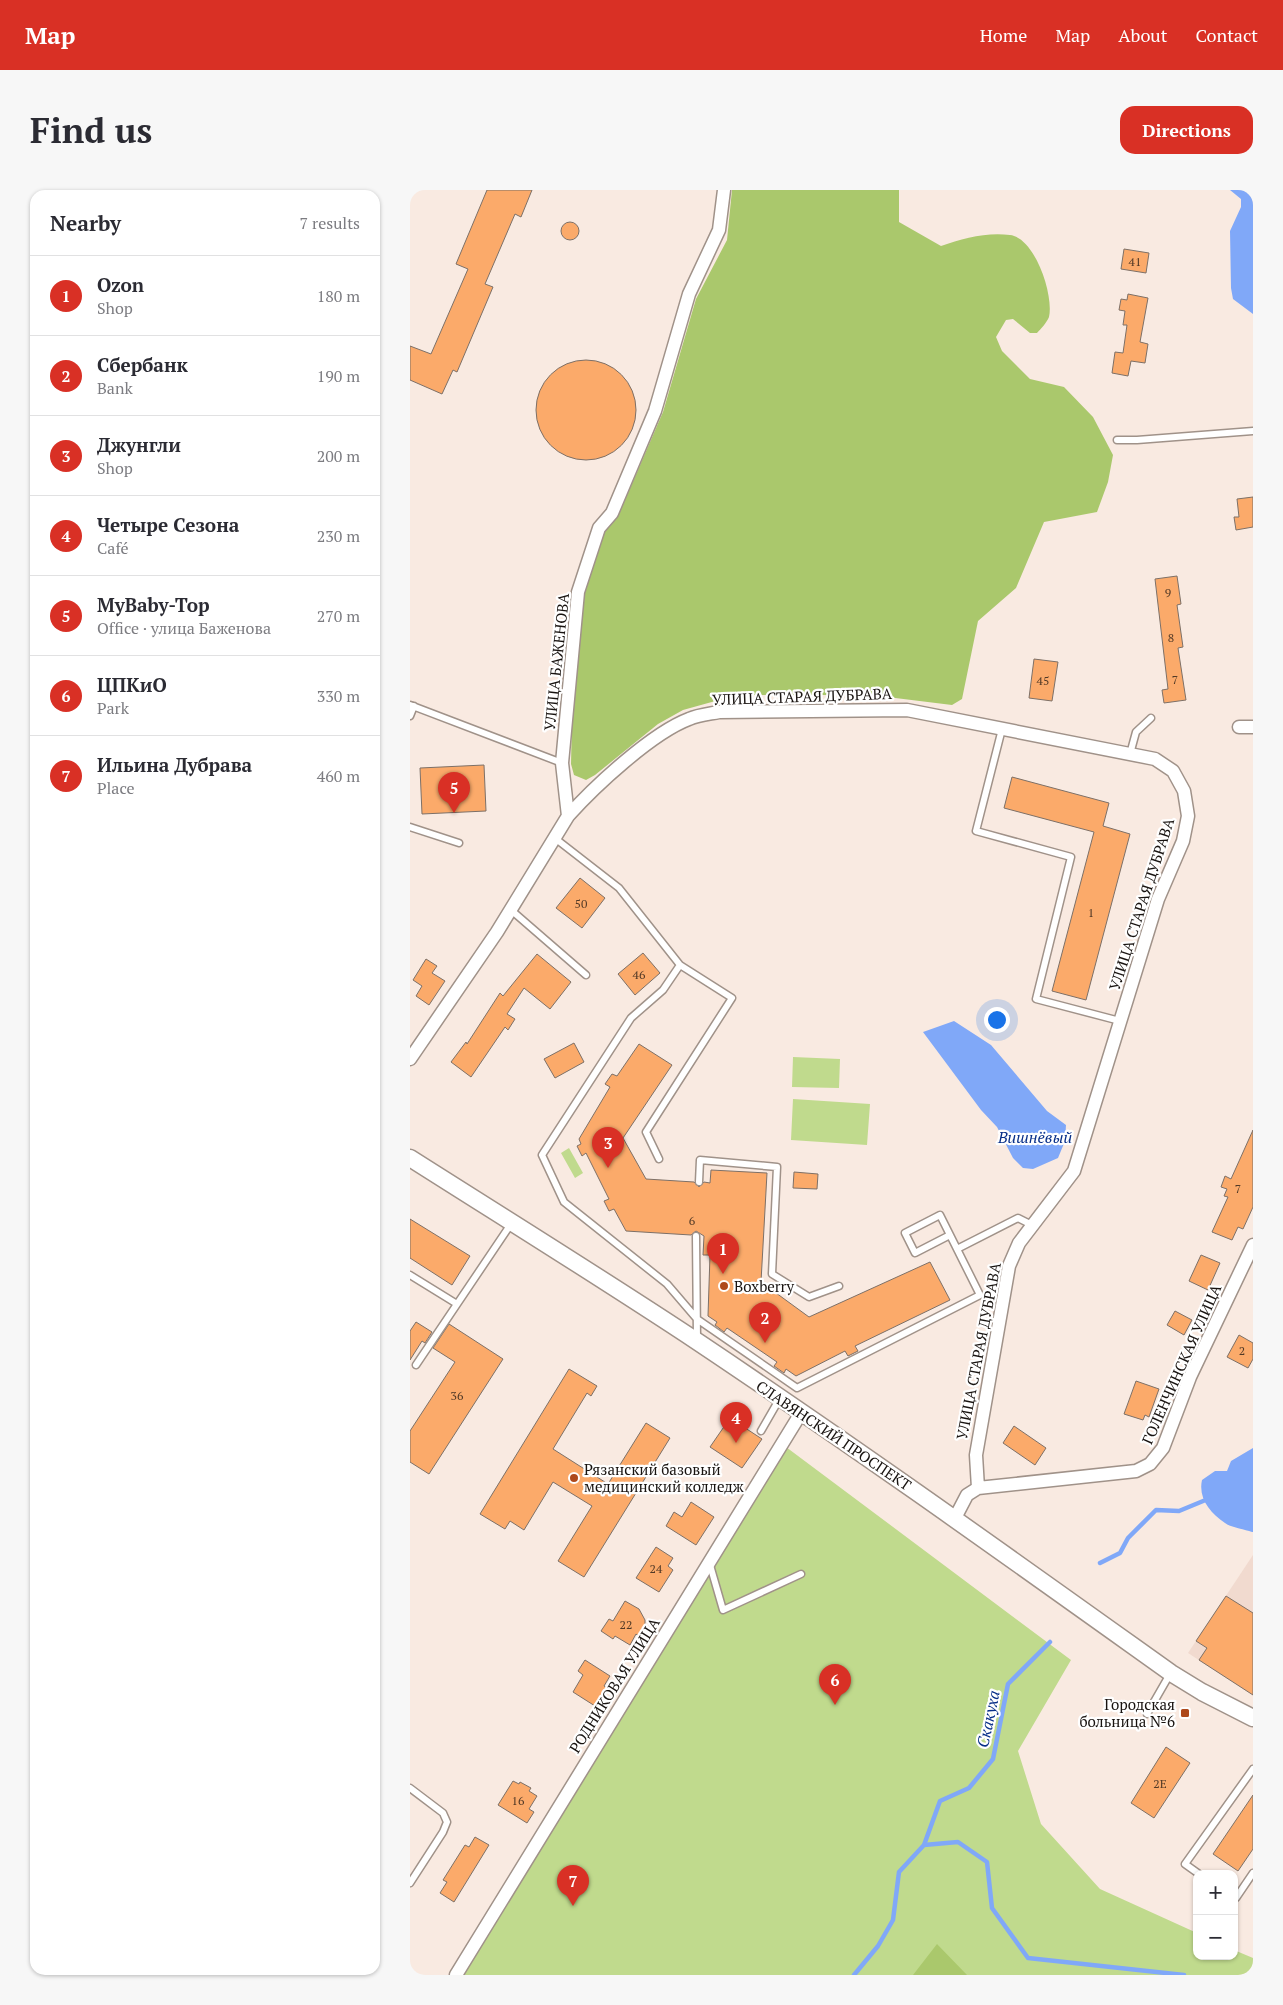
<!DOCTYPE html>
<meta charset="utf-8">
<style>
body{margin:0;font-family:"PT Serif",serif;background:#f7f7f7;color:#2b2b33}
.controls{position:absolute;right:15px;bottom:15px;display:grid;overflow:hidden;border-radius:10px;box-shadow:0 1px 4px #0004}
.controls button{width:45px;height:45px;display:grid;place-items:center;padding:0;border:0;border-bottom:1px solid #e1e1e2;background:#fff;color:#2b2b33;font:25px sans-serif}
.you{position:absolute;left:586px;top:829px;width:18px;height:18px;margin:-12px;border:4px solid #fff;border-radius:50%;background:#1a73e8;box-shadow:0 0 0 8px #1a73e833}
.badge{display:grid;place-items:center;width:32px;height:32px;border-radius:50%;background:#d93025;color:#fff;font-size:16px;font-weight:700}
.pin{position:absolute;translate:-50% -41px;filter:drop-shadow(0 1px 2px #0008)}
.pin::after{content:'';position:absolute;top:26px;width:18px;height:15px;background:inherit;clip-path:polygon(0 0,100% 0,50% 100%)}
.list{margin:0;padding:0;list-style:none}
h2{display:flex;justify-content:space-between;align-items:center;height:65px;margin:0;padding:0 20px;font-size:21px}
h2 small{font-size:16px;font-weight:400;color:#7c7c81}
.list li{display:grid;grid-template-columns:32px 1fr auto;gap:15px;align-items:center;box-sizing:border-box;height:80px;padding:0 20px;border-top:1px solid #e1e1e2}
.list b{display:block;font-size:19px;white-space:nowrap}
.list p{margin:0;font-size:16px;white-space:nowrap;color:#7c7c81}
.list em{font-size:16px;font-style:normal;color:#7c7c81}
.map{position:relative;flex:none;width:843px;height:1785px;overflow:hidden;border-radius:15px}
header{display:flex;align-items:center;gap:30px;box-sizing:border-box;height:70px;padding:0 25px;background:#d93025;color:#fff}
header strong{font-size:24px}
nav{display:flex;gap:28px;margin-inline-start:auto;font-size:18px}
.intro{display:flex;align-items:center;justify-content:space-between;box-sizing:border-box;height:120px;padding:0 30px}
h1{margin:0;font-size:35px}
.button{padding:12px 22px;border-radius:15px;background:#d93025;color:#fff;font-size:18px;font-weight:700}
main{display:flex;gap:30px;padding:0 30px}
aside{flex:1;background:#fff;border-radius:15px;box-shadow:0 1px 4px #0004}
.map>svg:first-child{display:block}
.industrial{fill:#f1dacf}
.green{fill:#c0da8d}
.forest{fill:#aac86c}
.water{fill:#80a8f8}
.lines{fill:none;stroke-linecap:round;stroke-linejoin:round}
.stream{stroke:#80a8f8;stroke-width:4.5}
.building{fill:#fbaa6a;stroke:#7d7067}
.service-casing{stroke:#a09289;stroke-width:9}
.minor-casing{stroke:#a09289;stroke-width:15}
.tertiary-casing{stroke:#a09289;stroke-width:19}
.service{stroke:#fff;stroke-width:6}
.minor{stroke:#fff;stroke-width:12}
.tertiary{stroke:#fff;stroke-width:16}
.poi-dot{fill:#ae491b;stroke:#fff;stroke-width:2}
.labels{text-anchor:middle;dominant-baseline:central;stroke-width:4.5;stroke-linejoin:round;paint-order:stroke}
.number-label{font-size:12px;fill:#513926}
.street-label{font-size:15px;fill:#181310;stroke:#fff}
.poi-label{font-size:15px;fill:#181310;stroke:#fff;text-anchor:start}
.water-label{font-size:16px;font-style:italic;fill:#082f88;stroke:#fff}
</style>
<header>
<strong>Map</strong>
<nav><a>Home</a><a>Map</a><a>About</a><a>Contact</a></nav>
</header>
<div class="intro"><h1>Find us</h1><a class="button">Directions</a></div>
<main>
<aside>
<h2>Nearby<small>7 results</small></h2>
<ul class="list">
<li><span class="badge">1</span><div><b>Ozon</b><p>Shop</p></div><em>180 m</em></li>
<li><span class="badge">2</span><div><b>Сбербанк</b><p>Bank</p></div><em>190 m</em></li>
<li><span class="badge">3</span><div><b>Джунгли</b><p>Shop</p></div><em>200 m</em></li>
<li><span class="badge">4</span><div><b>Четыре Сезона</b><p>Café</p></div><em>230 m</em></li>
<li><span class="badge">5</span><div><b>MyBaby-Top</b><p>Office · улица Баженова</p></div><em>270 m</em></li>
<li><span class="badge">6</span><div><b>ЦПКиО</b><p>Park</p></div><em>330 m</em></li>
<li><span class="badge">7</span><div><b>Ильина Дубрава</b><p>Place</p></div><em>460 m</em></li>
</ul>
</aside>
<div class="map">
<svg width="843" height="1785" viewBox="0 0 843 1785">
<rect width="100%" height="100%" fill="#f9eae1"/>
<path class="industrial" d="M 843,1365 L 843,1505 L 778,1463 Z"/>
<path class="green" d="M 383,867 L 430,869 L 429,898 L 382,897 Z
M 383,909 L 460,914 L 457,955 L 381,950 Z
M 159,958 L 173,983 L 165,988 L 151,963 Z
M 376,1257 L 661,1470 L 608,1561 L 631,1634 L 690,1699 L 787,1743 L 787,1766 L 824,1766 L 824,1760 L 843,1768 L 843,1785 L 50,1785 Z"/>
<path class="forest" d="M 322,0 L 489,0 L 489,32 L 531,56 C 553,48 577,42 600,45 C 625,48 644,105 639,127 C 637,132 631,139 627,143 L 620,143 L 603,129 L 596,130 L 586,147 L 592,161 L 620,189 L 654,197 L 683,227 L 703,265 L 698,292 L 687,322 L 634,332 L 606,398 L 568,431 L 552,509 L 542,515 L 461,505 L 340,505 L 309,510 L 273,520 L 248,534 L 185,585 L 176,590 L 164,585 L 161,574 L 162,529 L 174,405 L 195,340 L 208,326 L 253,222 L 286,109 L 317,50 Z
M 527,1754 L 557,1785 L 503,1785 Z"/>
<path class="water" d="M 820,0 L 843,0 L 843,124 L 823,109 L 821,98 L 820,41 L 831,17 L 831,9 Z
M 544,831 L 581,855 L 637,921 L 656,935 L 655,951 L 648,968 L 623,979 L 613,978 L 603,968 L 587,937 L 571,920 L 513,842 Z
M 843,1258 L 843,1342 L 842,1342 C 834,1339 822,1338 815,1333 C 800,1323 788,1308 792,1290 L 805,1281 L 817,1281 L 821,1271 Z"/>
<g class="lines">
<path class="stream" d="M 690,1373 L 710,1363 L 718,1348 L 746,1320 L 769,1321 L 798,1309
M 514,1655 L 548,1652 L 577,1672 L 582,1718 L 618,1768 L 774,1785
M 444,1785 L 468,1756 L 483,1730 L 489,1682 L 514,1655 L 530,1611 L 559,1598 L 583,1569 L 598,1494 L 640,1452"/>
</g>
<path class="building" d="M 77,0 L 122,0 L 111,27 L 105,24 L 75,94 L 83,97 L 47,182 L 43,180 L 32,204 L 0,190 L 0,156 L 21,164 L 58,79 L 46,74 Z
M151 41a9 9 0 1 1 18 0a9 9 0 1 1-18 0Z
M 714,59 L 739,63 L 736,83 L 711,79 Z
M 718,104 L 738,108 L 730,152 L 738,154 L 735,173 L 721,171 L 718,186 L 702,183 L 705,162 L 713,163 L 717,135 L 713,135 L 715,121 L 709,120 L 711,109 L 717,110 Z
M126 220a50 50 0 1 1 100 0a50 50 0 1 1-100 0Z
M 843,307 L 843,337 L 826,340 L 824,327 L 829,327 L 827,309 Z
M 767,386 L 771,414 L 767,415 L 773,457 L 768,458 L 776,510 L 754,513 L 752,500 L 758,499 L 745,389 Z
M 624,469 L 648,472 L 642,511 L 619,508 Z
M 74,575 L 76,621 L 12,624 L 10,578 Z
M 602,587 L 699,613 L 693,636 L 720,644 L 676,810 L 642,801 L 684,642 L 594,618 Z
M 170,688 L 195,708 L 172,738 L 146,718 Z
M 233,763 L 250,783 L 225,805 L 208,784 Z
M 127,764 L 161,792 L 140,819 L 114,798 L 97,824 L 105,829 L 98,840 L 95,837 L 61,887 L 41,872 L 56,852 L 57,854 L 90,803 L 93,806 Z
M 16,769 L 27,776 L 22,783 L 35,791 L 19,815 L 6,806 L 12,796 L 3,790 Z
M 164,853 L 174,872 L 145,888 L 134,869 Z
M 229,854 L 262,875 L 213,948 L 236,989 L 284,992 L 289,997 L 294,992 L 300,993 L 301,980 L 357,983 L 351,1092 L 399,1127 L 520,1072 L 540,1110 L 445,1156 L 448,1161 L 438,1166 L 435,1161 L 386,1186 L 376,1179 L 374,1183 L 364,1176 L 367,1172 L 317,1138 L 314,1142 L 305,1135 L 307,1132 L 298,1126 L 300,1065 L 293,1065 L 294,1046 L 286,1041 L 281,1045 L 216,1041 L 204,1019 L 199,1021 L 194,1011 L 199,1009 L 176,963 L 172,966 L 167,956 L 171,954 L 169,949 L 200,897 L 195,894 L 202,884 L 207,886 Z
M 843,940 L 843,1017 L 833,1039 L 828,1037 L 822,1050 L 802,1042 L 818,1007 L 814,1006 L 817,999 L 811,997 L 815,986 L 821,989 Z
M 384,982 L 408,984 L 407,999 L 383,998 Z
M 0,1029 L 60,1066 L 42,1095 L 0,1068 Z
M 791,1065 L 810,1073 L 798,1100 L 779,1091 Z
M 765,1121 L 782,1130 L 774,1145 L 757,1135 Z
M 6,1132 L 22,1142 L 15,1153 L 12,1151 L 0,1170 L 0,1141 Z
M 39,1134 L 93,1169 L 19,1284 L 0,1272 L 0,1241 L 45,1172 L 23,1158 Z
M 829,1145 L 843,1153 L 843,1169 L 838,1178 L 817,1167 Z
M 159,1179 L 187,1196 L 181,1206 L 177,1203 L 143,1259 L 198,1294 L 236,1233 L 260,1248 L 174,1387 L 148,1371 L 182,1316 L 143,1292 L 114,1340 L 100,1331 L 95,1339 L 70,1324 Z
M 726,1191 L 749,1199 L 739,1227 L 735,1225 L 733,1230 L 714,1224 Z
M 320,1228 L 352,1249 L 332,1278 L 300,1257 Z
M 604,1236 L 636,1258 L 625,1275 L 593,1253 Z
M 281,1312 L 304,1327 L 286,1355 L 256,1336 L 264,1322 L 272,1327 Z
M 246,1357 L 263,1368 L 258,1376 L 263,1380 L 249,1402 L 226,1388 Z
M 816,1406 L 843,1423 L 843,1505 L 789,1470 L 797,1458 L 786,1451 Z
M 215,1411 L 229,1419 L 235,1430 L 235,1442 L 231,1448 L 226,1444 L 220,1455 L 205,1446 L 203,1449 L 191,1441 L 199,1429 L 203,1431 Z
M 175,1470 L 200,1486 L 194,1496 L 197,1498 L 185,1516 L 163,1502 L 173,1485 L 168,1481 Z
M 756,1557 L 780,1573 L 744,1628 L 721,1613 Z
M 103,1591 L 109,1594 L 110,1592 L 121,1598 L 119,1601 L 127,1606 L 119,1619 L 124,1622 L 117,1633 L 88,1615 Z
M 843,1605 L 843,1659 L 828,1681 L 803,1664 Z
M 65,1647 L 79,1655 L 44,1712 L 30,1703 L 37,1692 L 33,1690 L 55,1655 L 59,1657 Z"/>
<g class="lines">
<g class="service-casing">
<path id="service" d="M 707,250 L 727,250 L 843,241
M 0,515 L 152,573
M 0,526 L 4,516
M 592,539 L 566,641 L 661,667 L 626,809 L 710,831
M 720,564 L 726,542 L 741,528
M 0,637 L 49,653
M 146,649 L 209,698 L 270,775
M 101,720 L 176,785
M 249,969 L 236,942 L 322,808 L 270,775 L 253,800 L 221,828 L 132,965 L 154,1012 L 257,1094 L 287,1129 L 387,1198 L 570,1105 L 530,1025 L 495,1043 L 505,1063 L 540,1045
M 289,992 L 290,970 L 367,977 L 362,1084 L 399,1107 L 429,1096
M 286,1046 L 287,1149
M 547,1059 L 608,1028 L 622,1035
M 0,1085 L 47,1114
M 6,1175 L 101,1034
M 351,1241 L 370,1208
M 300,1375 L 313,1420 L 391,1384
M 737,1524 L 760,1484
M 0,1598 L 33,1623 L 37,1632 L 33,1642 L 0,1693
M 789,1684 L 775,1674 L 843,1579
M 824,1707 L 826,1708 L 843,1683"/>
</g>
<g class="minor-casing">
<path id="minor" d="M 829,537 L 843,537
M 158,626 C 185,596 242,543 279,529 C 288,525 299,524 309,522 L 497,520 L 745,569 L 763,581 L 774,601 L 778,626 L 773,651 L 748,709 L 664,981 L 609,1053 L 599,1076 L 566,1265 L 568,1298
M 0,869 L 87,742 L 158,626 L 152,573 L 168,402 L 189,338 L 202,323 L 245,221 L 279,104 L 309,40 L 314,0
M 545,1328 L 557,1305 L 568,1298 L 726,1281 L 740,1274 L 753,1258 L 780,1187 L 843,1055
M 46,1785 L 391,1223"/>
</g>
<g class="tertiary-casing">
<path id="tertiary" d="M 0,968 C 96,1029 193,1089 288,1152 C 448,1259 604,1371 761,1483 L 792,1502 L 843,1528"/>
</g>
<use href="#service" class="service"/>
<use href="#minor" class="minor"/>
<use href="#tertiary" class="tertiary"/>
</g>
<g class="poi-dot">
<circle cx="314" cy="1096" r="5"/>
<circle cx="164" cy="1288" r="5"/>
<rect x="770" y="1518" width="10" height="10" rx="2.5"/>
</g>
<g class="labels">
<g class="number-label">
<text x="725" y="71">41</text>
<text x="758" y="402">9</text>
<text x="761" y="447">8</text>
<text x="765" y="489">7</text>
<text x="633" y="490">45</text>
<text x="171" y="713">50</text>
<text x="681" y="722">1</text>
<text x="229" y="784">46</text>
<text x="828" y="998">7</text>
<text x="282" y="1030">6</text>
<text x="832" y="1160">2</text>
<text x="47" y="1205">36</text>
<text x="246" y="1378">24</text>
<text x="216" y="1434">22</text>
<text x="750" y="1593">2Е</text>
<text x="108" y="1610">16</text>
</g>
<g class="street-label">
<text transform="translate(146 472) rotate(-84)">УЛИЦА БАЖЕНОВА</text>
<text transform="translate(392 506) rotate(-2)">УЛИЦА СТАРАЯ ДУБРАВА</text>
<text transform="translate(731 714) rotate(-72)">УЛИЦА СТАРАЯ ДУБРАВА</text>
<text transform="translate(568 1161) rotate(-79)">УЛИЦА СТАРАЯ ДУБРАВА</text>
<text transform="translate(771 1174) rotate(-66)">ГОЛЕНЧИНСКАЯ УЛИЦА</text>
<text transform="translate(424 1245) rotate(34)">СЛАВЯНСКИЙ ПРОСПЕКТ</text>
<text transform="translate(204 1495) rotate(-58)">РОДНИКОВАЯ УЛИЦА</text>
</g>
<g class="poi-label">
<text x="324" y="1096">Boxberry</text>
<text x="174" y="1279">Рязанский базовый<tspan x="174" dy="17">медицинский колледж</tspan></text>
<text x="765" y="1514" text-anchor="end">Городская<tspan x="765" dy="17">больница №6</tspan></text>
</g>
<g class="water-label">
<text x="625" y="947">Вишнёвый</text>
<text transform="translate(578 1529) rotate(-78)">Скакуха</text>
</g>
</g>
</svg>
<div class="controls">
<button>+</button>
<button>−</button>
</div>
<div class="you"></div>
<div class="pin badge" style="left:313px;top:1084px">1</div>
<div class="pin badge" style="left:355px;top:1153px">2</div>
<div class="pin badge" style="left:198px;top:978px">3</div>
<div class="pin badge" style="left:326px;top:1253px">4</div>
<div class="pin badge" style="left:44px;top:623px">5</div>
<div class="pin badge" style="left:425px;top:1515px">6</div>
<div class="pin badge" style="left:163px;top:1716px">7</div>
</div>
</main>
